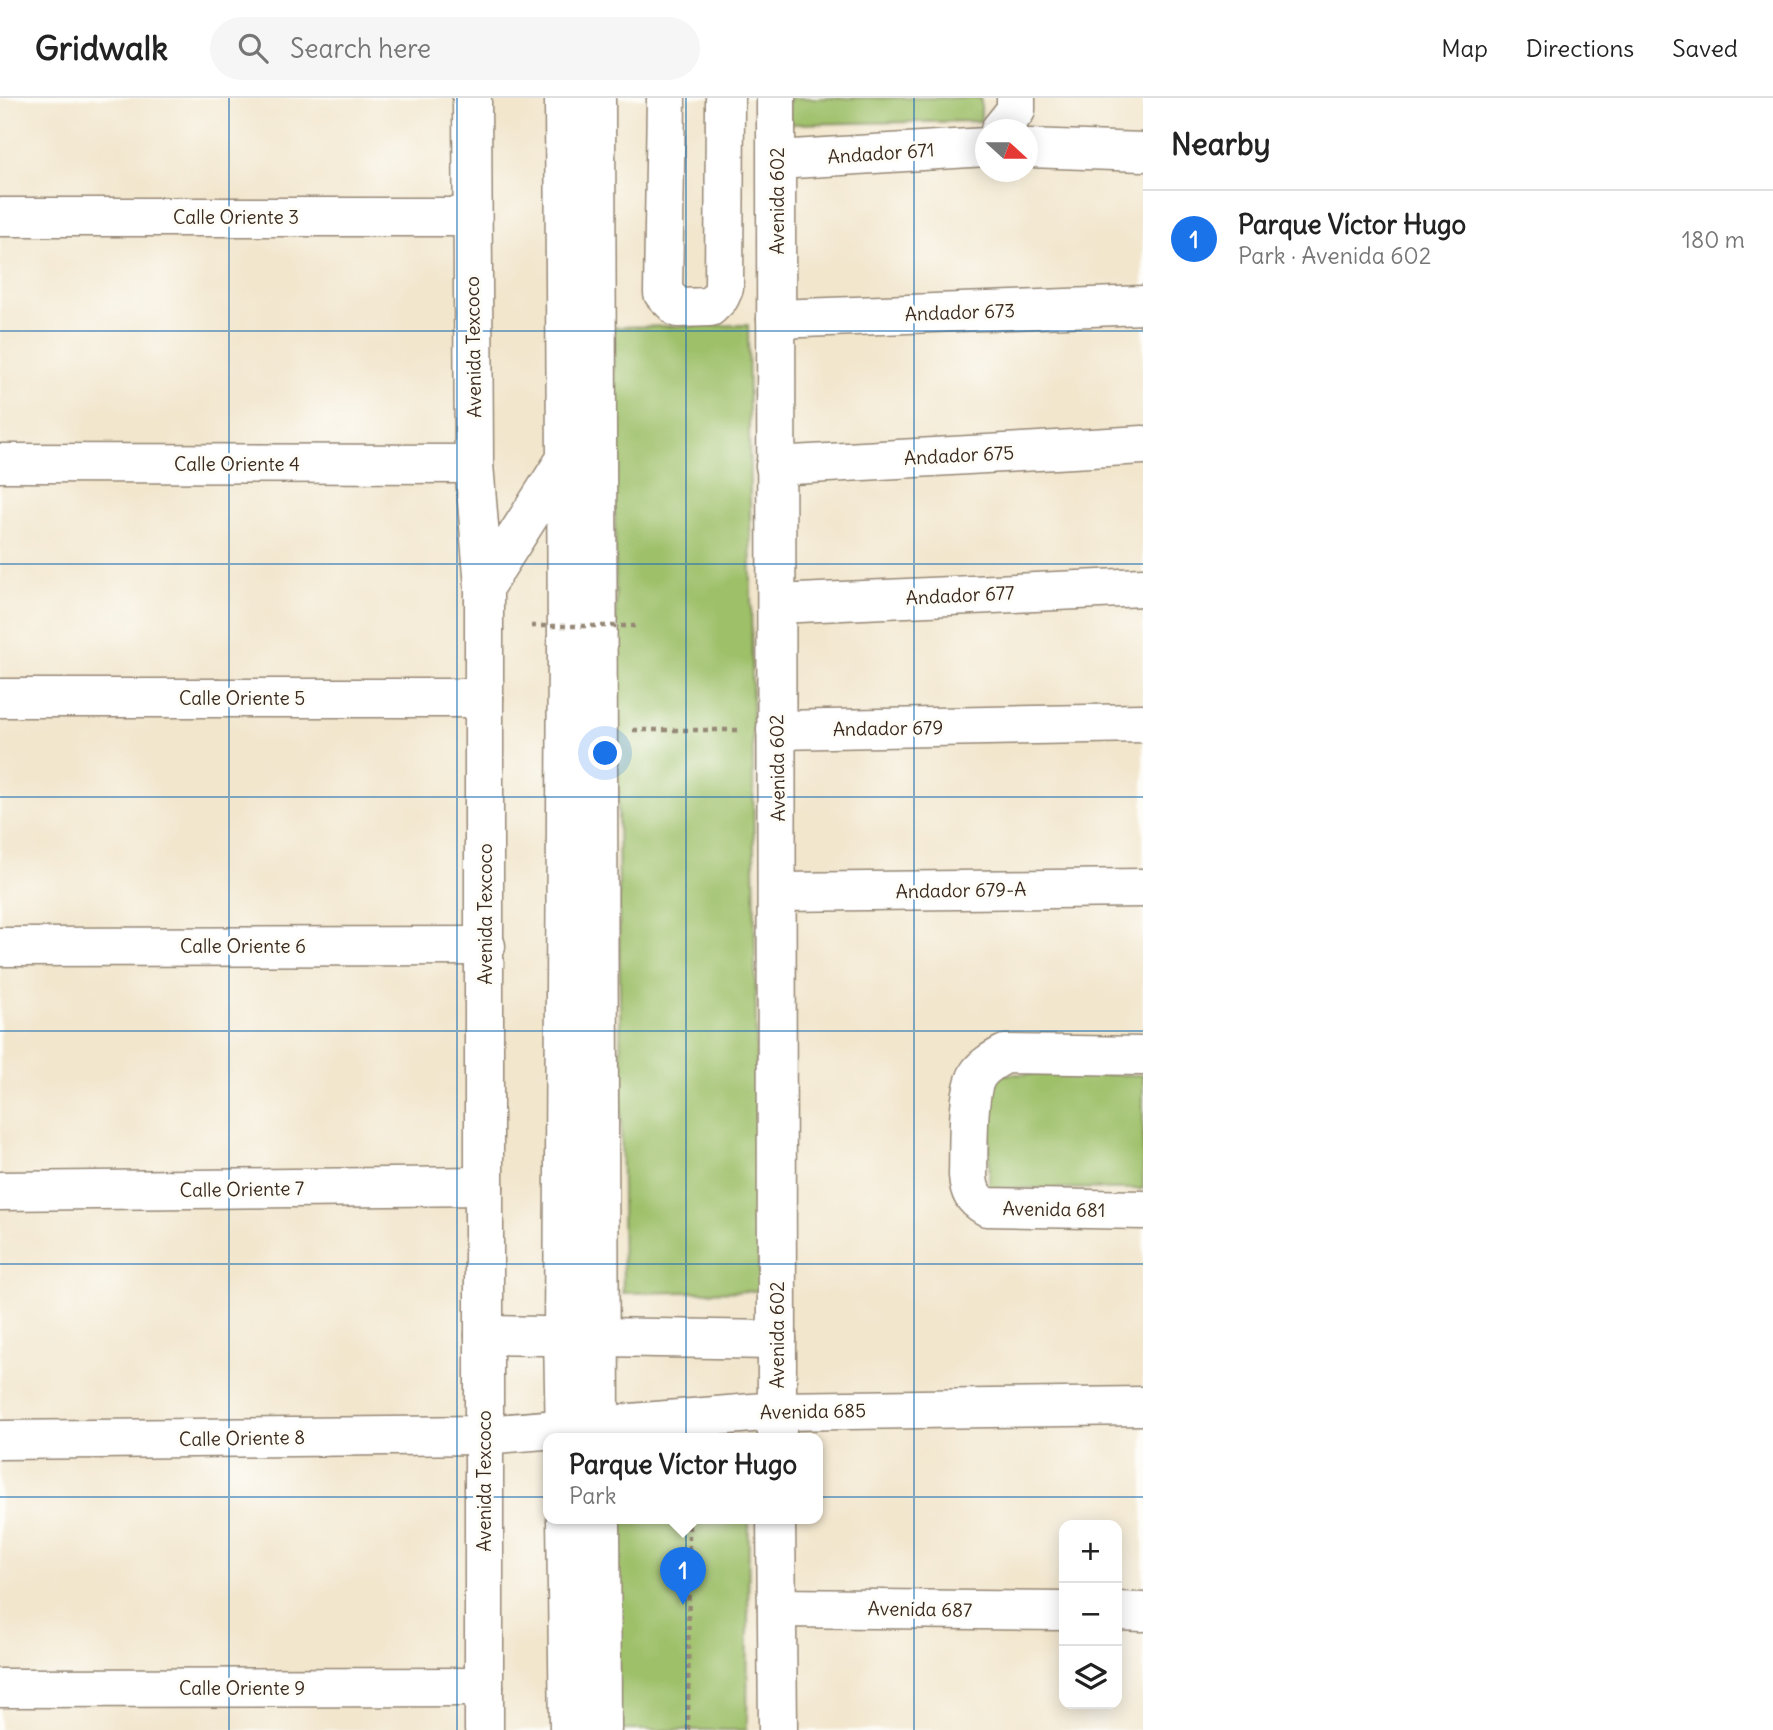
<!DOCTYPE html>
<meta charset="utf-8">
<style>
body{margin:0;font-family:Delius,sans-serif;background:#f6f6f6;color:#222}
.controls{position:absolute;right:21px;bottom:21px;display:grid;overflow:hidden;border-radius:14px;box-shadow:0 4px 18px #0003}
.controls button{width:63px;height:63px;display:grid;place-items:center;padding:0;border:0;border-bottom:2px solid #e0e0e0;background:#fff;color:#222;font:35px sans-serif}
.compass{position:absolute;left:975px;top:21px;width:63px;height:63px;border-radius:50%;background:#fff;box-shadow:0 4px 18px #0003;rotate:111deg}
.you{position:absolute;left:606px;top:656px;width:24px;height:24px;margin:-18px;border:5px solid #fff;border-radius:50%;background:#1a73e8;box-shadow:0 0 0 10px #1a73e833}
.badge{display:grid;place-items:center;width:46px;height:46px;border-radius:50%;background:#1a73e8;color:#fff;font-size:23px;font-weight:700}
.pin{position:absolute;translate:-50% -58px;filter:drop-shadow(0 2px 4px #0008)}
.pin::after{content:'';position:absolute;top:37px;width:24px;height:21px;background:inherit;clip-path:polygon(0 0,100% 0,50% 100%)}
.popup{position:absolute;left:543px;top:1335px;width:280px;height:91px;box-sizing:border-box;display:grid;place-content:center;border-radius:14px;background:#fff;filter:drop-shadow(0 2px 5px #0005);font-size:23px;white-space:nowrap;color:#767676}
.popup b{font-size:26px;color:#222}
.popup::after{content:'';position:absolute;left:50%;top:100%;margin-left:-14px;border:14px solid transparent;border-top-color:#fff}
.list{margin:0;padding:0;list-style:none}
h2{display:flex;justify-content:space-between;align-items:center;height:91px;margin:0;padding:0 28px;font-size:30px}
h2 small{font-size:23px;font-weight:400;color:#767676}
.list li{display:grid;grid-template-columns:46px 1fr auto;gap:21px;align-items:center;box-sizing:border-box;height:98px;padding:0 28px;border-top:2px solid #e0e0e0}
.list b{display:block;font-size:26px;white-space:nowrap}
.list p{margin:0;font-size:23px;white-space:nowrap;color:#767676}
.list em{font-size:23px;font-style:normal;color:#767676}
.icon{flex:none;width:38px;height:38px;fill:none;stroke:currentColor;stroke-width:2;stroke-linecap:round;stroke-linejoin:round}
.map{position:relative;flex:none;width:1143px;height:1632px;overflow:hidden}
header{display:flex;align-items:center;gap:42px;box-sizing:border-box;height:98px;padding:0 35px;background:#fff;border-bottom:2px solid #e0e0e0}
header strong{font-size:33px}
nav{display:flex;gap:38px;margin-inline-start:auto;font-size:24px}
.search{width:490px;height:63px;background:#f6f6f6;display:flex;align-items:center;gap:18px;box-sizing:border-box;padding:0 24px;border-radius:38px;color:#767676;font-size:26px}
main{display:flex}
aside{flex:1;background:#fff}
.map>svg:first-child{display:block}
.green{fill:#9ec069;stroke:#6c7544;stroke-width:2}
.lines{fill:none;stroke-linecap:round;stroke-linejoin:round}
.minor-casing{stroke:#968876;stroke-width:41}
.major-casing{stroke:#968876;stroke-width:41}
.path{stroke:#968876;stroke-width:4.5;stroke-dasharray:5 5;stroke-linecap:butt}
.minor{stroke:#fff;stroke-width:38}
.major{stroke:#fff;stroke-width:38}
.path-bridge{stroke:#968876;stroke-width:4.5;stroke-dasharray:5 5;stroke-linecap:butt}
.grid{fill:none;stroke:#1f6fb2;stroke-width:2;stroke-opacity:0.55}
.labels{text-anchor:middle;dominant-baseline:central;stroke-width:6;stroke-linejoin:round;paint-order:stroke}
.street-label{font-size:19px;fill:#3b2a1e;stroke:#fdfcf7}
</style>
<header>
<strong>Gridwalk</strong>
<div class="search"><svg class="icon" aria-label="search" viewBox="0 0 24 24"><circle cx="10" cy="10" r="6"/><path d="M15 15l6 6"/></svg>Search here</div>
<nav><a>Map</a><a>Directions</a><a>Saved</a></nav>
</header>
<main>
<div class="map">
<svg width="1143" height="1632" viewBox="0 0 1143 1632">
<rect width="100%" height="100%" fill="#fdfcf7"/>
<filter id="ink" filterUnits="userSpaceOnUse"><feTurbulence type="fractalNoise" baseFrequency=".0143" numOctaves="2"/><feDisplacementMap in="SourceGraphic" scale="14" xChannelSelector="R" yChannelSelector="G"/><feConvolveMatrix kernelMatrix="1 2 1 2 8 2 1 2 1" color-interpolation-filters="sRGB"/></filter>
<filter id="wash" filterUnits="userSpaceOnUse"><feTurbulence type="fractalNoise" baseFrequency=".00686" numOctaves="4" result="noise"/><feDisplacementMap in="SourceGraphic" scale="28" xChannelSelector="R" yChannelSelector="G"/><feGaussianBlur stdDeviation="1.57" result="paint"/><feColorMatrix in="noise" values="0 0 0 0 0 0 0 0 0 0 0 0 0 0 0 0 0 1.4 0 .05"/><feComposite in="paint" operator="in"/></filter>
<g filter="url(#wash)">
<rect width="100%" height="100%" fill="#f2e6cd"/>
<path class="green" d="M 789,0 L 981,0 L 981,23 L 789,26 Z
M 748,227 L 759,1193 L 623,1195 L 613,229 Z
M 991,976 L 1143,977 L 1143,1091 L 989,1090 Z
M 618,1421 L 749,1421 L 747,1632 L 618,1632 Z"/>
</g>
<g filter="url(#ink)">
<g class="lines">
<g class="minor-casing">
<path id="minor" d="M 666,0 L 663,195 L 678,210 L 710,209 L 720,199 L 724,190 L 725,0
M 1000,32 L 1016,12 L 1016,0
M 1028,50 L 1143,54
M 777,62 L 986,49
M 0,119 L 472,119
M 776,221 L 1143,207
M 0,365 L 474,366
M 775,368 L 1143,347
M 777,506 L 1143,489
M 0,600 L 484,600
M 776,632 L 1143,625
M 778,794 L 1143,790
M 0,849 L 486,848
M 1143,958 L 1005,956 C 996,961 986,966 979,975 C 966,992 969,1053 968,1077 C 969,1094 973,1101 987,1109 L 1143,1112
M 0,1093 L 484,1088
M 484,1237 L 777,1242
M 0,1342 L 484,1337 L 777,1313 L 1143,1308
M 777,1510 L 1064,1513
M 1117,1513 L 1143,1514
M 0,1590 L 484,1589"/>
</g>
<g class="major-casing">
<path id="major" d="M 472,0 L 474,366 L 484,489 L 484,1632
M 564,0 L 567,547 L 563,1238 L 565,1341
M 596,0 L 600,1341
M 776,0 L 777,1341
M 484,489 L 565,362
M 566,1421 L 569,1632
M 601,1421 L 602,1632
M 776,1421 L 778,1632"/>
</g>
<path class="path" d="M 633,632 L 743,632
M 688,1632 L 689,1421"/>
<use href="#minor" class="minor"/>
<use href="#major" class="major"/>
<path class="path-bridge" d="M 531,528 L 635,528"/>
</g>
</g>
<path class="grid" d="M 229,0 L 229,1632M 457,0 L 457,1632M 686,0 L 686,1632M 914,0 L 914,1632M 0,233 L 1143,233M 0,466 L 1143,466M 0,699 L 1143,699M 0,933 L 1143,933M 0,1166 L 1143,1166M 0,1399 L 1143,1399"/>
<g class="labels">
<g class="street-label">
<text transform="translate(881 55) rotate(-4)">Andador 671</text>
<text transform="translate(777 103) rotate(-90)">Avenida 602</text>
<text x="236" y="119">Calle Oriente 3</text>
<text transform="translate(960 214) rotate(-2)">Andador 673</text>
<text transform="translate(473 249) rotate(-91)">Avenida Texcoco</text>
<text transform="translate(959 357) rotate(-3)">Andador 675</text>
<text x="237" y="366">Calle Oriente 4</text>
<text transform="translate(960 497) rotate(-3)">Andador 677</text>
<text x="242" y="600">Calle Oriente 5</text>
<text transform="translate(888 630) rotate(-1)">Andador 679</text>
<text transform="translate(777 670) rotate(-91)">Avenida 602</text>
<text transform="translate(961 792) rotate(-1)">Andador 679-A</text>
<text transform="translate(485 816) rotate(-90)">Avenida Texcoco</text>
<text x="243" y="848">Calle Oriente 6</text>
<text transform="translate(242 1091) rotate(-1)">Calle Oriente 7</text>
<text transform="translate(1054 1111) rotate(1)">Avenida 681</text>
<text transform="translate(777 1237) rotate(-90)">Avenida 602</text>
<text transform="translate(813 1313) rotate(-1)">Avenida 685</text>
<text transform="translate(242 1340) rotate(-1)">Calle Oriente 8</text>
<text transform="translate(484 1383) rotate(-90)">Avenida Texcoco</text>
<text transform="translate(920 1511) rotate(1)">Avenida 687</text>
<text x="242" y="1590">Calle Oriente 9</text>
</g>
</g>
</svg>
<div class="controls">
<button>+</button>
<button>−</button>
<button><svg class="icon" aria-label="layers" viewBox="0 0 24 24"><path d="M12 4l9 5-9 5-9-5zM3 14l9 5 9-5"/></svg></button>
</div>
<svg class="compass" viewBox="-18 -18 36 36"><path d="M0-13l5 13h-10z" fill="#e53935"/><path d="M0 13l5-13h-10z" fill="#767676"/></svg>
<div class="you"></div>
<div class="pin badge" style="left:683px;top:1507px">1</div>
<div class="popup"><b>Parque Víctor Hugo</b>Park</div>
</div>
<aside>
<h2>Nearby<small></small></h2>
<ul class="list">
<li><span class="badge">1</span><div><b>Parque Víctor Hugo</b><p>Park · Avenida 602</p></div><em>180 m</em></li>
</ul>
</aside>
</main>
